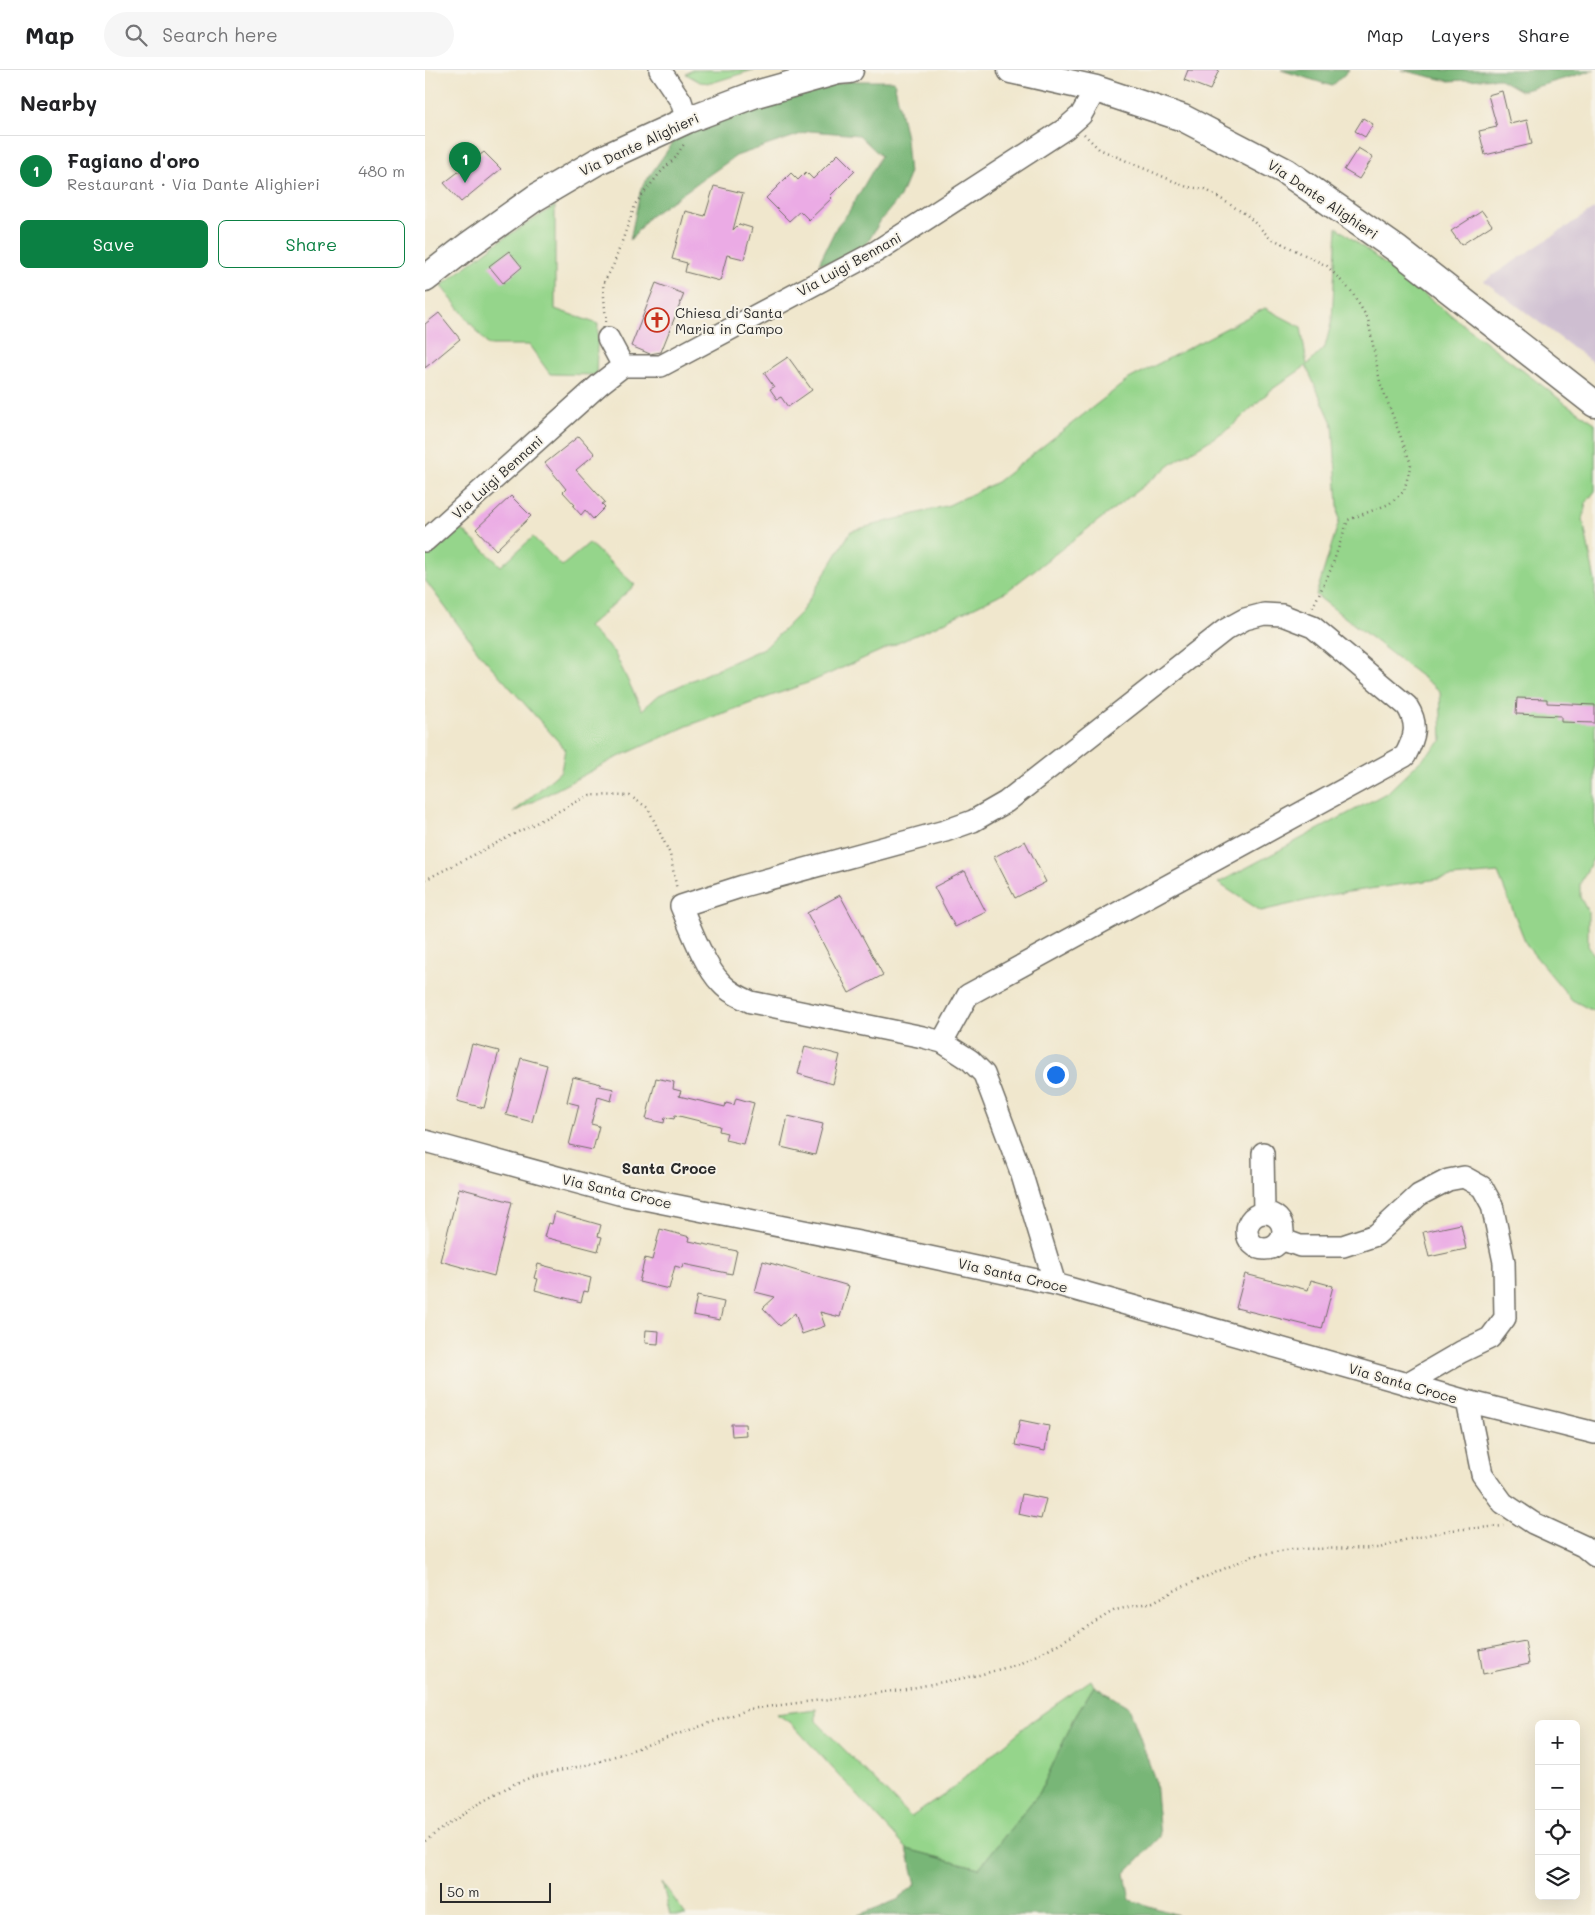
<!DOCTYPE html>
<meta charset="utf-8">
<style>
body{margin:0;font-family:Mali,sans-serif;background:#f6f6f6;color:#202124}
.controls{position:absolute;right:15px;bottom:15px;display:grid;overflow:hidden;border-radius:8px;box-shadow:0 5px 20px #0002}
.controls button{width:45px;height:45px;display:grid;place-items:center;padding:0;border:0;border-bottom:1px solid #e0e0e0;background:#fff;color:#202124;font:25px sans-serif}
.scale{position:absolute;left:15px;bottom:12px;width:111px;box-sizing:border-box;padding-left:5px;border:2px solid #2b2b2b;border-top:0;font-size:14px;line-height:18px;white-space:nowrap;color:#2b2b2b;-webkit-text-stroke:4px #f7f3e8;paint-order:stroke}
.you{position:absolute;left:630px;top:1004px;width:18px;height:18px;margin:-12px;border:4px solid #fff;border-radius:50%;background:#1a73e8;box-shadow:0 0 0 8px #1a73e833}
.badge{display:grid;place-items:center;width:32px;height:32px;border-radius:50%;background:#0b8043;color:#fff;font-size:16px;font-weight:700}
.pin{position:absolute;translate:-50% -41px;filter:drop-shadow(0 1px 2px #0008)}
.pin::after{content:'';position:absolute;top:26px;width:18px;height:15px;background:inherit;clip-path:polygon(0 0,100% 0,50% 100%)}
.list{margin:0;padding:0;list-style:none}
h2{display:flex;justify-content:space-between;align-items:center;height:65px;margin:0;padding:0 20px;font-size:21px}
h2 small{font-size:16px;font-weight:400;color:#757577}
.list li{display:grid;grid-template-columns:32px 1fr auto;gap:15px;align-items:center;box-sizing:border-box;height:70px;padding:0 20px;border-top:1px solid #e0e0e0}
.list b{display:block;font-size:19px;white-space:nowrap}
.list p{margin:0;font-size:16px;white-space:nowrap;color:#757577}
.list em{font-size:16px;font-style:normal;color:#757577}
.actions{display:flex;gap:10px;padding:15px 20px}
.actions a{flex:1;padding:11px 0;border:1px solid #0b8043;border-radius:8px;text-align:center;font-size:18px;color:#0b8043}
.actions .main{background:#0b8043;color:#fff}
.icon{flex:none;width:28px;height:28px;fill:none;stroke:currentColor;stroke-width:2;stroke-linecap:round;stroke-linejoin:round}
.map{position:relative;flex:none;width:1170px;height:1845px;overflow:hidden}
header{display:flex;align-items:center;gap:30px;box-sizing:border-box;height:70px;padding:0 25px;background:#fff;border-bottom:1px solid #e0e0e0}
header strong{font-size:24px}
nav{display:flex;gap:28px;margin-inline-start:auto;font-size:18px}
.search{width:350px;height:45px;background:#f6f6f6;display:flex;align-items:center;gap:12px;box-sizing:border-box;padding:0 18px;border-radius:28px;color:#757577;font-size:19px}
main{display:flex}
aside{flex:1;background:#fff}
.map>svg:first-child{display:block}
.industrial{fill:#cebed1}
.green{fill:#95d58b;stroke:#60805b}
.forest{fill:#78b677;stroke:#527051}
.building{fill:#ebabe5}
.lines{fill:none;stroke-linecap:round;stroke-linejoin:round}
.minor-casing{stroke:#706d64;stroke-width:24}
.major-casing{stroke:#706d64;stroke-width:29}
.path{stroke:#706d64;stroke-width:2.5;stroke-dasharray:1 4;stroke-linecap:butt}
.minor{stroke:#fff;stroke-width:21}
.major{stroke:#fff;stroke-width:26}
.labels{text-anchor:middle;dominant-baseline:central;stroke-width:4;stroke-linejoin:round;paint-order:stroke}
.street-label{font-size:14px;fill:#2b2b2b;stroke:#f7f3e8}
.poi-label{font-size:14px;fill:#2b2b2b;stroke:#f7f3e8;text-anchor:start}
.neighbourhood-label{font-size:15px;font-weight:bold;fill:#2b2b2b;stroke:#f7f3e8}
</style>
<header>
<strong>Map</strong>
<div class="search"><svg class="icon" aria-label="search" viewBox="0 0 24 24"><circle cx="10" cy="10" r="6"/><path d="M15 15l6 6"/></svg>Search here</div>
<nav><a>Map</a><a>Layers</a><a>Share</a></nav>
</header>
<main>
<aside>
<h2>Nearby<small></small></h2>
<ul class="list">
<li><span class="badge">1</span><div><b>Fagiano d'oro</b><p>Restaurant · Via Dante Alighieri</p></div><em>480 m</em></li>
</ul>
<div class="actions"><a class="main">Save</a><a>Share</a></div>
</aside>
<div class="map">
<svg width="1170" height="1845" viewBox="0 0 1170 1845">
<rect width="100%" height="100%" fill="#f7f3e8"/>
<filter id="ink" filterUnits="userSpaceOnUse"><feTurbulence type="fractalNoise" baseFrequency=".02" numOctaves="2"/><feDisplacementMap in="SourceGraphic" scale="10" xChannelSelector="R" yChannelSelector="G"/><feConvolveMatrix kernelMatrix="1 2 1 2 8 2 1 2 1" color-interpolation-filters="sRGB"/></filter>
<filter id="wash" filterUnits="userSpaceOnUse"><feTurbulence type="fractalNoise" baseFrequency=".0096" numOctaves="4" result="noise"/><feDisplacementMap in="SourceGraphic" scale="20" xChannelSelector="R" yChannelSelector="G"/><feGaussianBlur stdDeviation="1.12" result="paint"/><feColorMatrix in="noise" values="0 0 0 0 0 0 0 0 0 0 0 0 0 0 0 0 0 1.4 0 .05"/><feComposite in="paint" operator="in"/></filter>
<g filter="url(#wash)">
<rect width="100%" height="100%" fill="#f0e7cd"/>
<path class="industrial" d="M 1170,138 L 1170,294 L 1059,211 Z"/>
<path class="green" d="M 267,0 L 328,0 L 286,13 L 275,12 L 261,4 Z
M 130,136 L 130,239 L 173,254 L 171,305 L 125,304 L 104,275 L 63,275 L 16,216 L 76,170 Z
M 912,157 L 1141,334 L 1170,353 L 1170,421 L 1161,433 L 1158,449 L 1170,512 L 1170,785 L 1155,814 L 1155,827 L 1163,842 L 1163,876 L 1170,886 L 1170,942 L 1147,930 L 1102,876 L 1073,803 L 1027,807 L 910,824 L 836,841 L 793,813 L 963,722 L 1017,670 L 1015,621 L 891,525 L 914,451 L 908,355 L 881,296 L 846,320 L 806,357 L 748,393 L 582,521 L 511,556 L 388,611 L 262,656 L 187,690 L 89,742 L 136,701 L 140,679 L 55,584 L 0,510 L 0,483 L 33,456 L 76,496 L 108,467 L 137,496 L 164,473 L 210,515 L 163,557 L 189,582 L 217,640 L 234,625 L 341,577 L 377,541 L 426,461 L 524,435 L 572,412 L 704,309 L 840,238 L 876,257 L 882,295 L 900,277 L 907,250 Z
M 666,1610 L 669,1616 L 649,1649 L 615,1722 L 554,1798 L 482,1779 L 365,1652 L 351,1644 L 391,1639 L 391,1651 L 486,1747 L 519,1725 L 607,1651 Z
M 237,1812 L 261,1845 L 245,1845 Z"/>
<path class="forest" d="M 856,0 L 924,0 L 907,16 Z
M 976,0 L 1170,0 L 1096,21 L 1073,8 L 1024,11 Z
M 426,11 L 469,11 L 481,68 L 484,105 L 475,127 L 456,150 L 441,175 L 411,192 L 394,193 L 412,156 L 423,143 L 456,86 L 434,65 L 385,61 L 311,86 L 224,147 L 205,170 L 216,118 L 251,68 L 342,29 Z
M 669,1616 L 704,1637 L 730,1710 L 735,1767 L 700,1803 L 705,1830 L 753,1845 L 433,1845 L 472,1830 L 491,1814 L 482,1779 L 554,1798 L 615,1722 L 649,1649 Z"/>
<g id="blocks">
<path class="building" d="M 763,0 L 794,0 L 785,20 L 759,10 Z
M 1077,21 L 1085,54 L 1102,50 L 1107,74 L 1060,85 L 1054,61 L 1072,57 L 1063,25 Z
M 938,48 L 948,54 L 940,67 L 930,61 Z
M 933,78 L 948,87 L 934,109 L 919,100 Z
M 59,82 L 76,99 L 36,132 L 19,113 Z
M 413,84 L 430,101 L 405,126 L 407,128 L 384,150 L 375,141 L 364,151 L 341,128 L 366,103 L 373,110 L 381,102 L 388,109 Z
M 289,116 L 318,123 L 308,160 L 314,154 L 327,158 L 319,189 L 302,185 L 295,211 L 260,202 L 262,193 L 247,189 L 260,141 L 280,146 Z
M 1057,141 L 1067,155 L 1036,175 L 1026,161 Z
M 84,181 L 97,197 L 78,213 L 64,196 Z
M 231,213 L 259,224 L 236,282 L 225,284 L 206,276 Z
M 14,243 L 35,269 L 0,298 L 0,254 Z
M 363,287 L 387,320 L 363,337 L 356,327 L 352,329 L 345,319 L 349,317 L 339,303 Z
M 154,366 L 170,384 L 151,400 L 180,432 L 177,434 L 180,437 L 168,449 L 160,440 L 156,445 L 148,436 L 150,435 L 138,422 L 141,419 L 120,393 Z
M 86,426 L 106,446 L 71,480 L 51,459 Z
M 1092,628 L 1122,629 L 1122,633 L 1170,635 L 1170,653 L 1136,652 L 1136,646 L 1091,644 Z
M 600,771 L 621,812 L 590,828 L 569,787 Z
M 540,801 L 561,842 L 530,857 L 509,817 Z
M 415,825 L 458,905 L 424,923 L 382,843 Z
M 47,974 L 74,981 L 59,1038 L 32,1031 Z
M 380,976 L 415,985 L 408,1014 L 373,1004 Z
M 96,988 L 122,995 L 107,1052 L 81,1045 Z
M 148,1007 L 176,1014 L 175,1016 L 189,1019 L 186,1031 L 173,1027 L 166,1054 L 174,1056 L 168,1080 L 144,1075 L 154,1035 L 142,1032 Z
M 231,1008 L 249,1012 L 248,1019 L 256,1021 L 254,1026 L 300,1037 L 301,1033 L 309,1035 L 311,1028 L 329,1033 L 318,1074 L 300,1070 L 302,1063 L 294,1061 L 295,1056 L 250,1045 L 249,1049 L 240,1047 L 239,1053 L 221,1049 Z
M 363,1046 L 398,1054 L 390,1085 L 356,1077 Z
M 34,1118 L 87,1132 L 69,1206 L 15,1191 Z
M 130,1142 L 176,1155 L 173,1166 L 177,1167 L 173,1181 L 119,1167 L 123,1153 L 127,1154 Z
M 1036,1154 L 1041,1179 L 1004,1187 L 998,1162 Z
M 235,1159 L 265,1167 L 264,1171 L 312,1181 L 307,1204 L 258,1194 L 257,1198 L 250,1196 L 244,1219 L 214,1212 L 220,1188 L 227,1190 Z
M 338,1191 L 424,1216 L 415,1247 L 395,1242 L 400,1256 L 377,1264 L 370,1243 L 355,1256 L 338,1238 L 350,1227 L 330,1222 Z
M 113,1194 L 166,1208 L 163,1222 L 159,1221 L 156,1232 L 110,1220 L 113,1209 L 109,1208 Z
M 820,1204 L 883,1220 L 886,1210 L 908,1216 L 897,1259 L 811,1238 Z
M 272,1226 L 299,1232 L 295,1250 L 268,1245 Z
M 221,1260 L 234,1261 L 233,1274 L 220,1273 Z
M 595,1350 L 624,1356 L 620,1381 L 590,1375 Z
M 306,1354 L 320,1354 L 321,1365 L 307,1366 Z
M 597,1424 L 621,1429 L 616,1449 L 593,1444 Z
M 1100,1571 L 1104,1594 L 1058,1604 L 1054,1580 Z"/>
</g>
</g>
<g filter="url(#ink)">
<use href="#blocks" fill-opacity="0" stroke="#706d64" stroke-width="1"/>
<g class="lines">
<g class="minor-casing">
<path id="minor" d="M 235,0 L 256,31 L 262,50
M 183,268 L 198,296
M 0,471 L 175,314 L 198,296 L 236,296 L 452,181 L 640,59 L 656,45 L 671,19
M 517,972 L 543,925 L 980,686 C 990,667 994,655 982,636 L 888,557 L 857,545 L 839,544 L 820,549 L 800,560 L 581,732 L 548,751 L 520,761 L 318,816 L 256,836 C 265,857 280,897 296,913 C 304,922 315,927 326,932 L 498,967 L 517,972 L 545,990 L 559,1004 L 596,1102 L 630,1214
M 0,1071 L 194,1124 L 444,1174 L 630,1214 L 1042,1331 L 1170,1363
M 838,1083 L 839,1143
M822 1161a18 18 0 1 1 36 0a18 18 0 1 1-36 0Z
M 856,1169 L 875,1176 L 918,1176 L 951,1165 L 994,1125 L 1023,1110 L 1039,1107 L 1057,1117 L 1067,1135 L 1079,1192 L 1080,1248 L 1065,1268 L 1036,1282 L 981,1314
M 1042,1331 L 1057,1404 L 1078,1433 L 1108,1453 L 1158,1476 L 1170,1486"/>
</g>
<g class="major-casing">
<path id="major" d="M 586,0 L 671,19 L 758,48 L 860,101 L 973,180 L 1170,334
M 0,209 L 45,174 L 110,128 L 173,91 L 262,50 L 331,24 L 413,1 L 425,0"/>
</g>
<path class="path" d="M 659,64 L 674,79 L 762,117 L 780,119 L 822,145 L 844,167 L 902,196 L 926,221 L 943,249 L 955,312 L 986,394 L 979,421 L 964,434 L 923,450 L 906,499 L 887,539
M 181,252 L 178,214 L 188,196 L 211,133 L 234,104 L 250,88 L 259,74
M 0,810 L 165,725 L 205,726 L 223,738 L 245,784 L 252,820
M 0,1771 L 54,1733 L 89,1714 L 107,1707 L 170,1693 L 325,1639 L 476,1620 L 554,1605 L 594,1594 L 635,1573 L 690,1540 L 728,1532 L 753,1519 L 828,1486 L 867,1479 L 955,1478 L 980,1470 L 1025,1460 L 1079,1456"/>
<use href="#minor" class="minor"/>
<use href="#major" class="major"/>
</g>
</g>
<defs>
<g id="church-ring" transform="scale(1.25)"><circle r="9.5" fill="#f7f3e8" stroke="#c8321e" stroke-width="1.5"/><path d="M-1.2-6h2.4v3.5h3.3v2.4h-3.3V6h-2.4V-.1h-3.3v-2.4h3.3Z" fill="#c8321e"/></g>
</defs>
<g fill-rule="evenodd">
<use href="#church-ring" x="232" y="250"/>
</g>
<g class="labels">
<g class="street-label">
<text transform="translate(214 74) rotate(-25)">Via Dante Alighieri</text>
<text transform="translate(898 129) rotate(34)">Via Dante Alighieri</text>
<text transform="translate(424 194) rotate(-29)">Via Luigi Bennani</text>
<text transform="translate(72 407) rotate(-42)">Via Luigi Bennani</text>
<text transform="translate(192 1121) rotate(13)">Via Santa Croce</text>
<text transform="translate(588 1205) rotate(13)">Via Santa Croce</text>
<text transform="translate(978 1313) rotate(16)">Via Santa Croce</text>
</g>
<g class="poi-label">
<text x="250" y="242">Chiesa di Santa<tspan x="250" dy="16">Maria in Campo</tspan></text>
</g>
<g class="neighbourhood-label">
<text x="244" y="1098">Santa Croce</text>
</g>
</g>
</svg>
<div class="controls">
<button>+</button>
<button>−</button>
<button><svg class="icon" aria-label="locate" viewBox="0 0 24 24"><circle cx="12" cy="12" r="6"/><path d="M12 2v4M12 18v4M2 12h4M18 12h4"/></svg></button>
<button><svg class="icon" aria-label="layers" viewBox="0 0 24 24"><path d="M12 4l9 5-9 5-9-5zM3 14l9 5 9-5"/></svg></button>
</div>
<div class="scale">50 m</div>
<div class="you"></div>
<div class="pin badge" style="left:40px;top:113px">1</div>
</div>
</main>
